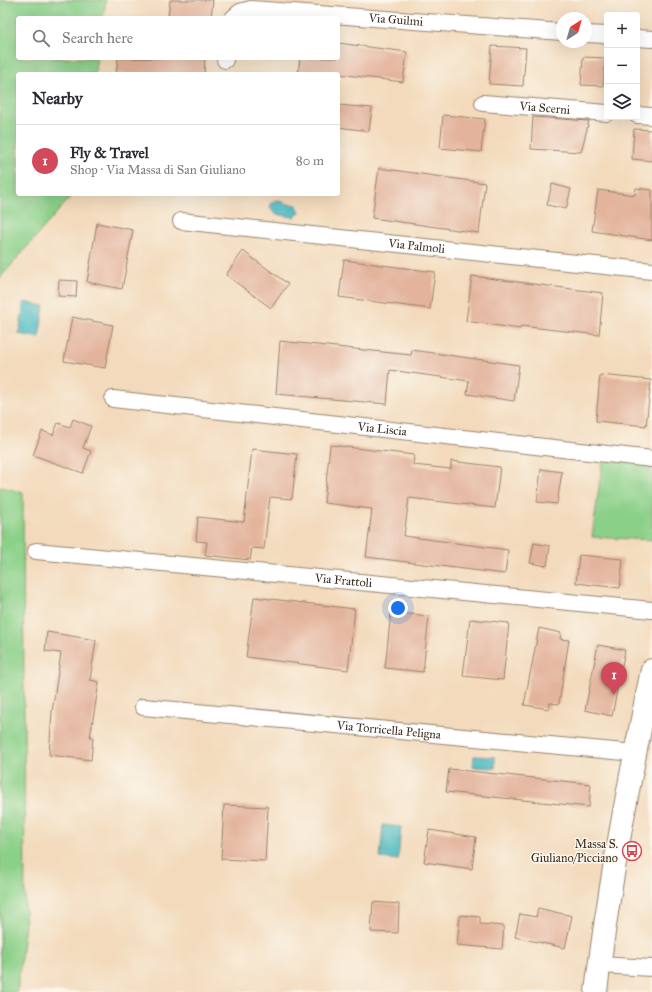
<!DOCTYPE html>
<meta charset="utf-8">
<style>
body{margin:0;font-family:"IM FELL Great Primer",serif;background:#f2f2f3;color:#2b2b33}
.controls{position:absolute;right:12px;top:12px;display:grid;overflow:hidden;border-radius:4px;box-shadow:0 4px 16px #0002}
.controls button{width:36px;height:36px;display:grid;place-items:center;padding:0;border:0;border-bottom:1px solid #e1e1e2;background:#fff;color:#2b2b33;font:20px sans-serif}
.compass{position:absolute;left:556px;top:12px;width:36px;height:36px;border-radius:50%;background:#fff;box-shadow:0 4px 16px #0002;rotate:37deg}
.you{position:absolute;left:398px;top:608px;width:14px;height:14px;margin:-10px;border:3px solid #fff;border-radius:50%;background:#1a73e8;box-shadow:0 0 0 6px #1a73e833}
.badge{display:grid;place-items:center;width:26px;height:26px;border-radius:50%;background:#d1495b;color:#fff;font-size:13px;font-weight:700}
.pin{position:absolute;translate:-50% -33px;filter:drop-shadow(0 1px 2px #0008)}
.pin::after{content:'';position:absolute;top:21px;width:14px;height:12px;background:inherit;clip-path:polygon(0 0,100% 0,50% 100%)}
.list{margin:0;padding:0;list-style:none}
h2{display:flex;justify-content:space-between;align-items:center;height:52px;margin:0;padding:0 16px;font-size:17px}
h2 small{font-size:13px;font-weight:400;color:#7c7c81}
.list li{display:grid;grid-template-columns:26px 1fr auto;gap:12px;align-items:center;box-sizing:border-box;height:72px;padding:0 16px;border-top:1px solid #e1e1e2}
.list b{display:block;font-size:15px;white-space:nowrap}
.list p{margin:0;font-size:13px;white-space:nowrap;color:#7c7c81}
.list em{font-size:13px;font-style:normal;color:#7c7c81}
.icon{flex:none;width:22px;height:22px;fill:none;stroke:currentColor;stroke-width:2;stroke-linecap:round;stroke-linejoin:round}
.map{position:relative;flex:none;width:652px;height:992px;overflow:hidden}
.search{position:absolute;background:#fff;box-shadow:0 4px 16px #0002;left:16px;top:16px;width:324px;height:44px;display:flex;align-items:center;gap:10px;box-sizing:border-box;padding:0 14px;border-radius:4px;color:#7c7c81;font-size:15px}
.panel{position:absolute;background:#fff;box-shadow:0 4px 16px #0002;left:16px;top:72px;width:324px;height:124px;border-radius:4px}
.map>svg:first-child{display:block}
.green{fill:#8bd089;stroke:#637d54}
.water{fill:#49b8c0;stroke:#42716f}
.building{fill:#e3b39b}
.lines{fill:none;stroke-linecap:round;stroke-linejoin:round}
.street-casing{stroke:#97826d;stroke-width:18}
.secondary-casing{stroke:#97826d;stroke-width:24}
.street{stroke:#fff;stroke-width:16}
.secondary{stroke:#fff;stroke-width:22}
.labels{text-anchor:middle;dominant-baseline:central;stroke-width:3;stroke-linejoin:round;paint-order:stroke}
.street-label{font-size:12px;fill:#3b2a1e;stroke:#fbf7ec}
.poi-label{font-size:12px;fill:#3b2a1e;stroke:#fbf7ec;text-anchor:end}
</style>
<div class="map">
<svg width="652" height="992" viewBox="0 0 652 992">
<rect width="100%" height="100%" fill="#fbf7ec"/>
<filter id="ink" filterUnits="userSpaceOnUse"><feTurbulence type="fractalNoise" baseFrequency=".025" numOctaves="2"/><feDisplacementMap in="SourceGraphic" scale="8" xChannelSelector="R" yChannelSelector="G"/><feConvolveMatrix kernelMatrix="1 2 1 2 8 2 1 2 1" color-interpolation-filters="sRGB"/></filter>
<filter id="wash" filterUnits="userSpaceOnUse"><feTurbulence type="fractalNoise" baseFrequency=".012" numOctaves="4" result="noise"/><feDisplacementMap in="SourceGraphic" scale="16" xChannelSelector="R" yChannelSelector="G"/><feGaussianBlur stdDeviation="0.9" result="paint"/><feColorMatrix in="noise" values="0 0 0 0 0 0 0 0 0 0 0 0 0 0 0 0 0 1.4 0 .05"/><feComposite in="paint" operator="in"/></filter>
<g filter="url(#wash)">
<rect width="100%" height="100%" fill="#f3dabc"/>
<path class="green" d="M 0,0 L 106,0 L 103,18 L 18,18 L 18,58 L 97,58 L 95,74 L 18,74 L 18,194 L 73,194 L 0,278 Z
M 603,458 L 652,464 L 652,540 L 592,537 Z
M 0,487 L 23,492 L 25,923 L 17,992 L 0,992 Z"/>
<path class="water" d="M 277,200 L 287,204 L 297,205 L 300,213 L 294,217 L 275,214 L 270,208 L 272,202 Z
M 24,302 L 44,306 L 39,338 L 19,334 Z
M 474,756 L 495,757 L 495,768 L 473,767 Z
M 383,825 L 401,827 L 398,860 L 380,858 Z"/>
<g id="blocks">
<path class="building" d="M 170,0 L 213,0 L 211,18 L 168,18 Z
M 338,43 L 407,52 L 403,82 L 338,74 L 298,74 L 300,58 L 338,58 Z
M 492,46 L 526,48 L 523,86 L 489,84 Z
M 583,57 L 605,58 L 603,86 L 581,85 Z
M 118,58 L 205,59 L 204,74 L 116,74 Z
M 338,105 L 372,108 L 369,131 L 338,127 Z
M 443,115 L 485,119 L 481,152 L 440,148 Z
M 533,117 L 589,121 L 581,152 L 531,149 Z
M 634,129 L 652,130 L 652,161 L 632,159 Z
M 379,168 L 485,183 L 479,233 L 372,218 Z
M 552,184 L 571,189 L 566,209 L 547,205 Z
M 636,188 L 652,190 L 652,240 L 592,231 L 598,190 L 635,195 Z
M 97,223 L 133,230 L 122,289 L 87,282 Z
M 243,251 L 288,284 L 271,308 L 226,275 Z
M 344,260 L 435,272 L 430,309 L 339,297 Z
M 472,276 L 603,293 L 599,335 L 521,326 L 520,329 L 466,321 Z
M 59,280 L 77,281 L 76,297 L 58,296 Z
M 72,317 L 113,325 L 105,368 L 64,361 Z
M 280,341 L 411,355 L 412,350 L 519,365 L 514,401 L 467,394 L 469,381 L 390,370 L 387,404 L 276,394 Z
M 600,375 L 651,380 L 646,426 L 596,421 Z
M 73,419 L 91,426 L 83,448 L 91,451 L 83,473 L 33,455 L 42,431 L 53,435 L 58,423 L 70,427 Z
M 330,445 L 414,455 L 413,465 L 451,469 L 451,461 L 500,467 L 495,508 L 409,498 L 404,536 L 508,550 L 505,574 L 366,557 L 372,509 L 324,503 Z
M 252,449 L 297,454 L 292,499 L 270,497 L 264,549 L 252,548 L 250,560 L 205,555 L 207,542 L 196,541 L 198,517 L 244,522 Z
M 541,469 L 562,472 L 557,504 L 537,502 Z
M 534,543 L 550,546 L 547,566 L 530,563 Z
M 579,555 L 623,559 L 620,588 L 576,583 Z
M 254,597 L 355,609 L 348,670 L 246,657 Z
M 391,612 L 429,616 L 423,672 L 385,668 Z
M 470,619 L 509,623 L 503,680 L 463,676 Z
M 539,628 L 561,633 L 560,639 L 569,640 L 559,704 L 550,703 L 549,709 L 524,705 Z
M 47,632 L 96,640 L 90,680 L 99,682 L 90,738 L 93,738 L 91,760 L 49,755 L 52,712 L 61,653 L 45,651 Z
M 598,645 L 625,650 L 612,716 L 585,710 Z
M 449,769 L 591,784 L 589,807 L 446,792 Z
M 224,805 L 268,807 L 265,861 L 221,859 Z
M 429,830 L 476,837 L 472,869 L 424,862 Z
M 373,902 L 399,904 L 398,933 L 371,932 Z
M 538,908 L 572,916 L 565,948 L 515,937 L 520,914 L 536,917 Z
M 460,915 L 480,917 L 480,924 L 504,926 L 502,949 L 457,945 Z"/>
</g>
</g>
<g filter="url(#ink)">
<use href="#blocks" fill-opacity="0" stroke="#97826d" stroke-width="1"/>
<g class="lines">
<g class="street-casing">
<g id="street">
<path id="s1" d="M 233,18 L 240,12 L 251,9 L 562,32"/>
<path d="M 586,34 L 607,35"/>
<path d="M 637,38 L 652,39"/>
<path d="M 225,60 L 225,58"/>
<path id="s2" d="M 483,103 L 607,113"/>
<path d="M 637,115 L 652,116"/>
<path id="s3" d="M 181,221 L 652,271"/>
<path id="s4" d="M 113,399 L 652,459"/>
<path id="s5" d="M 36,551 L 652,610"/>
<path id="s6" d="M 143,707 L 635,753"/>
<path d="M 599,965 L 652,968"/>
</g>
</g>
<g class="secondary-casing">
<path id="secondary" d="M 596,992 C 609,884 630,777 652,670"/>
</g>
<use href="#street" class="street"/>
<use href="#secondary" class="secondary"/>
</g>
</g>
<defs>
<g id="bus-ring" transform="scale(1)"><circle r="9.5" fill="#fbf7ec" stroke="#d1495b" stroke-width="1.5"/><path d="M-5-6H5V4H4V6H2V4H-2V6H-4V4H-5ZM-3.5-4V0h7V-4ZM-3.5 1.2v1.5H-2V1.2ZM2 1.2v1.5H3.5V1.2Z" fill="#d1495b"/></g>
</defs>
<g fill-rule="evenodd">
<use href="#bus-ring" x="632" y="851"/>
</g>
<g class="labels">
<g class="street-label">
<text stroke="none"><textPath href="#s1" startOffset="166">Via Guilmi</textPath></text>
<text stroke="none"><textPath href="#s2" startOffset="62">Via Scerni</textPath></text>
<text stroke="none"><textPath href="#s3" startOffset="237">Via Palmoli</textPath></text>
<text stroke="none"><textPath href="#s4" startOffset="271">Via Liscia</textPath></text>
<text stroke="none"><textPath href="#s5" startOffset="309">Via Frattoli</textPath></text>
<text stroke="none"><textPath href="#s6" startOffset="247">Via Torricella Peligna</textPath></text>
</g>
<g class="poi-label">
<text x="618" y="844">Massa S.<tspan x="618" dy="14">Giuliano/Picciano</tspan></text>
</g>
</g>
</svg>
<div class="controls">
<button>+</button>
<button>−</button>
<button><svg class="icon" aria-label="layers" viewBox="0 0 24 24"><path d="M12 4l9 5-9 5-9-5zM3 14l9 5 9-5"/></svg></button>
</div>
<svg class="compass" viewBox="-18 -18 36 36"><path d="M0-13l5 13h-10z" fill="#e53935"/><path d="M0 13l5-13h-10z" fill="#7c7c81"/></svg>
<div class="you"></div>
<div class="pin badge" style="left:614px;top:695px">1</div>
<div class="search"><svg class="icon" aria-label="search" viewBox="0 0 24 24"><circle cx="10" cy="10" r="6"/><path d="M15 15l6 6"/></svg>Search here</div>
<section class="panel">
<h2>Nearby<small></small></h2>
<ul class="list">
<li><span class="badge">1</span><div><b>Fly &amp; Travel</b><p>Shop · Via Massa di San Giuliano</p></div><em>80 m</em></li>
</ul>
</section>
</div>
